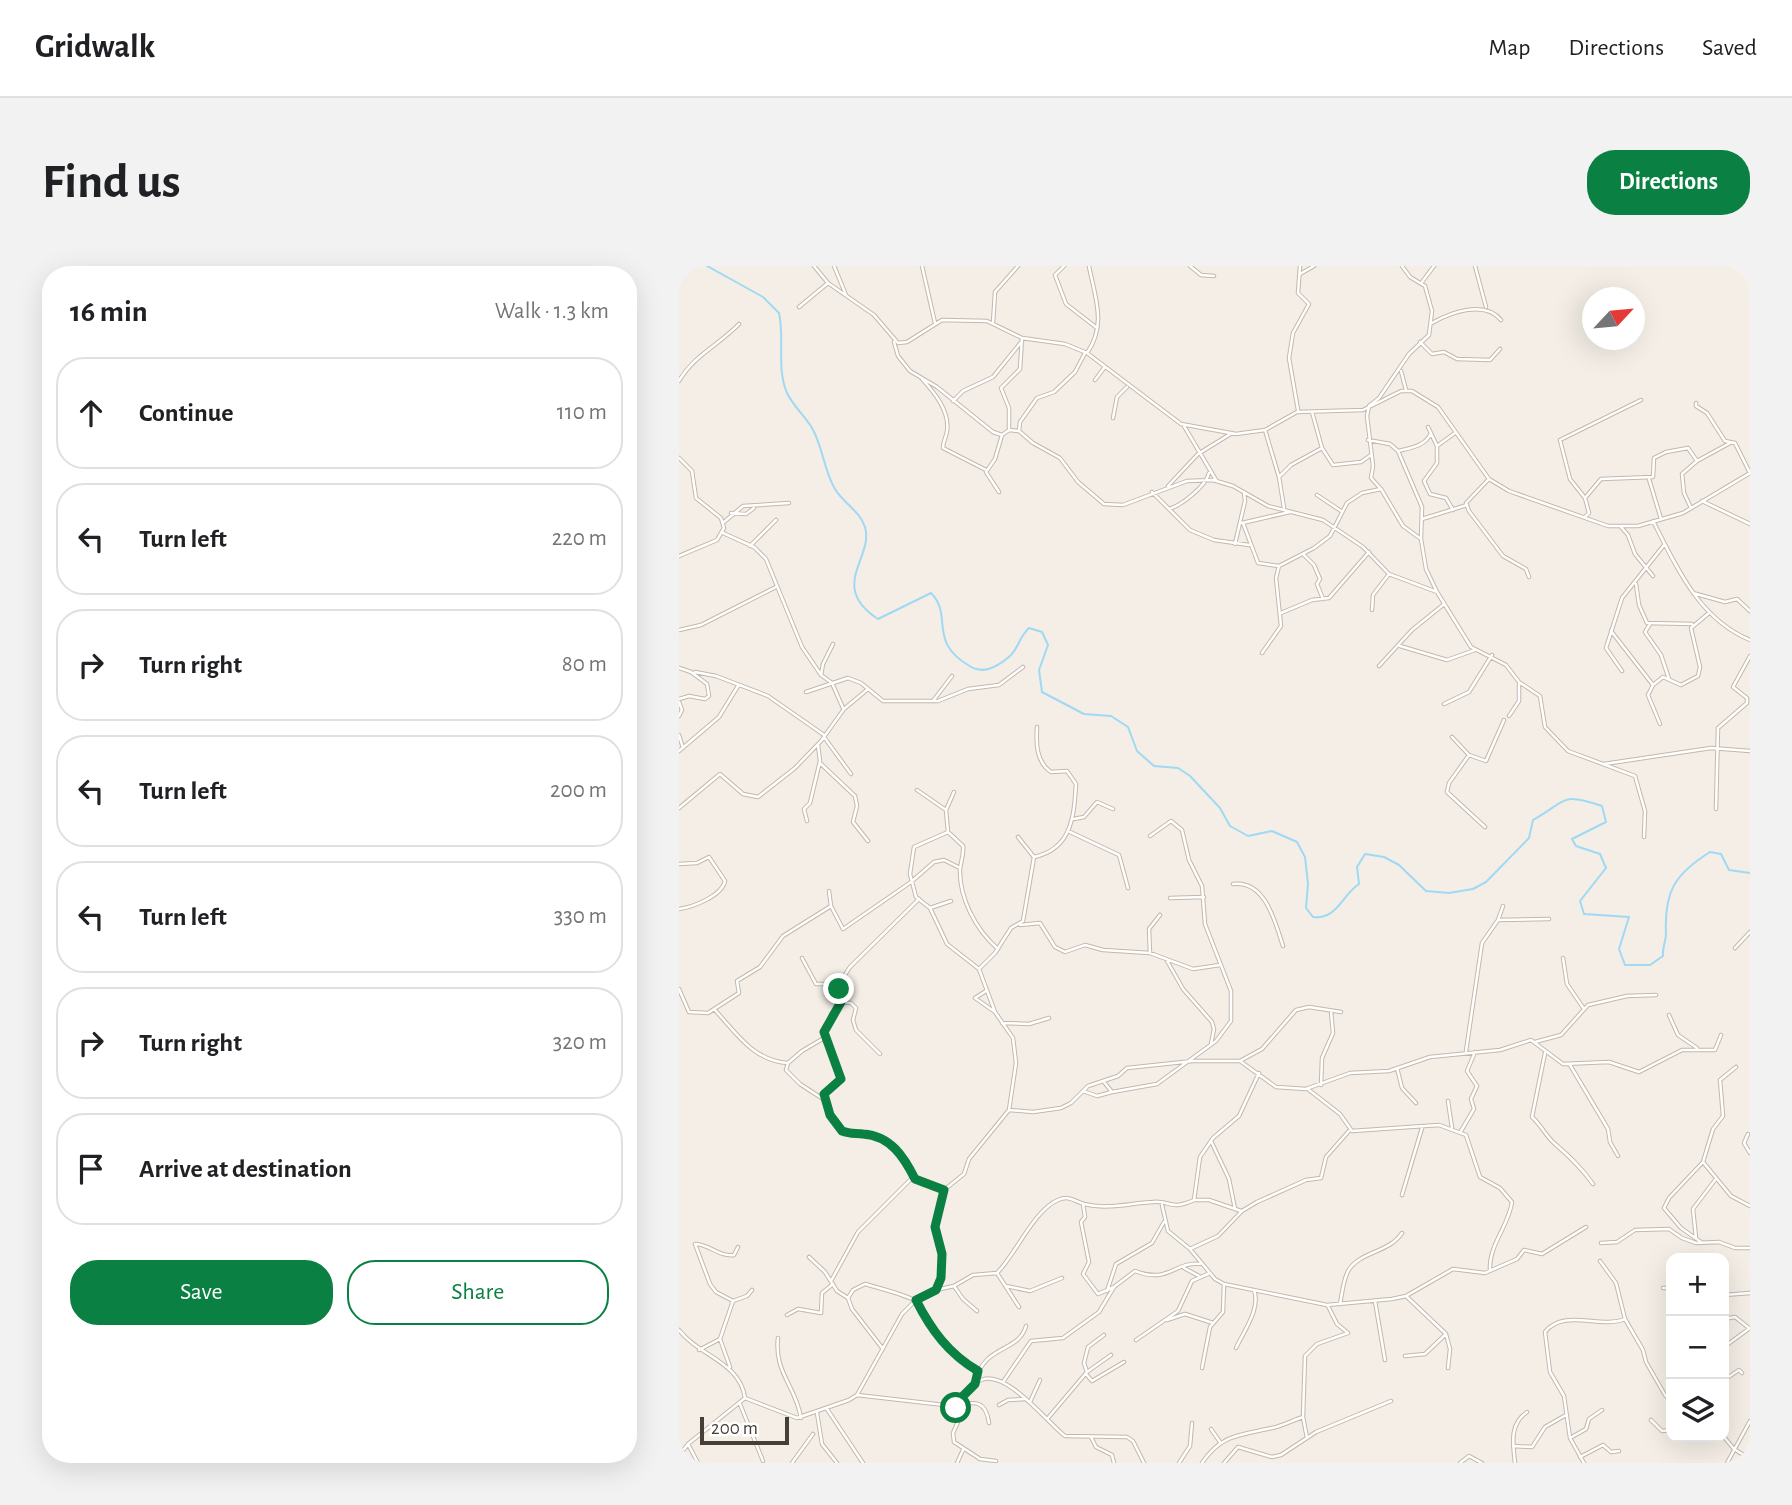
<!DOCTYPE html>
<meta charset="utf-8">
<style>
body{margin:0;font-family:"Alegreya Sans",sans-serif;background:#f2f2f2;color:#202124}
.controls{position:absolute;right:21px;bottom:21px;display:grid;overflow:hidden;border-radius:14px;box-shadow:0 7px 28px #0002}
.controls button{width:63px;height:63px;display:grid;place-items:center;padding:0;border:0;border-bottom:2px solid #e0e0e0;background:#fff;color:#202124;font:35px sans-serif}
.compass{position:absolute;left:903px;top:21px;width:63px;height:63px;border-radius:50%;background:#fff;box-shadow:0 7px 28px #0002;rotate:64deg}
.scale{position:absolute;left:21px;bottom:18px;width:89px;box-sizing:border-box;padding-left:7px;border:4px solid #473e35;border-top:0;font-size:19px;line-height:24px;white-space:nowrap;color:#473e35;-webkit-text-stroke:5px #fff;paint-order:stroke}
.stop{position:absolute;width:21px;height:21px;margin:-16px;border:5px solid #0b8043;border-radius:50%;background:#fff}
.stop.end{background:#0b8043;border-color:#fff;box-shadow:0 2px 7px #0008}
.list{margin:0;padding:0;list-style:none}
h2{display:flex;justify-content:space-between;align-items:center;height:91px;margin:0;padding:0 28px;font-size:30px}
h2 small{font-size:23px;font-weight:400;color:#757577}
.list li{display:grid;grid-template-columns:46px 1fr auto;gap:21px;align-items:center;box-sizing:border-box;height:112px;margin:0 14px 14px;padding:0 14px;border:2px solid #e0e0e0;border-radius:28px}
.list b{display:block;font-size:26px;white-space:nowrap}
.list em{font-size:23px;font-style:normal;color:#757577}
.actions{display:flex;gap:14px;padding:21px 28px}
.actions a{flex:1;padding:16px 0;border:2px solid #0b8043;border-radius:28px;text-align:center;font-size:24px;color:#0b8043}
.actions .main{background:#0b8043;color:#fff}
.icon{flex:none;width:38px;height:38px;fill:none;stroke:currentColor;stroke-width:2;stroke-linecap:round;stroke-linejoin:round}
.map{position:relative;flex:none;width:1071px;height:1197px;overflow:hidden;border-radius:28px}
header{display:flex;align-items:center;gap:42px;box-sizing:border-box;height:98px;padding:0 35px;background:#fff;border-bottom:2px solid #e0e0e0}
header strong{font-size:33px}
nav{display:flex;gap:38px;margin-inline-start:auto;font-size:24px}
.intro{display:flex;align-items:center;justify-content:space-between;box-sizing:border-box;height:168px;padding:0 42px}
h1{margin:0;font-size:49px}
.button{padding:18px 32px;border-radius:28px;background:#0b8043;color:#fff;font-size:24px;font-weight:700}
main{display:flex;gap:42px;padding:0 42px}
aside{flex:1;background:#fff;border-radius:28px;box-shadow:0 7px 28px #0002}
.map>svg:first-child{display:block}
.lines{fill:none;stroke-linecap:round;stroke-linejoin:round}
.stream{stroke:#9fd9f4;stroke-width:2}
.street-casing{stroke:#c3b8ab;stroke-width:4.5}
.street{stroke:#fff;stroke-width:2.5}
.route{stroke:#0b8043;stroke-width:9}
</style>
<header>
<strong>Gridwalk</strong>
<nav><a>Map</a><a>Directions</a><a>Saved</a></nav>
</header>
<div class="intro"><h1>Find us</h1><a class="button">Directions</a></div>
<main>
<aside>
<h2>16 min<small>Walk · 1.3 km</small></h2>
<ul class="list">
<li><svg class="icon" aria-label="ahead" viewBox="0 0 24 24"><path d="M12 20V5M6 11l6-6 6 6"/></svg><div><b>Continue</b></div><em>110 m</em></li>
<li><svg class="icon" aria-label="left" viewBox="0 0 24 24"><path d="M17 20v-9H6M10 6l-5 5 5 5"/></svg><div><b>Turn left</b></div><em>220 m</em></li>
<li><svg class="icon" aria-label="right" viewBox="0 0 24 24"><path d="M7 20v-9h11M14 6l5 5-5 5"/></svg><div><b>Turn right</b></div><em>80 m</em></li>
<li><svg class="icon" aria-label="left" viewBox="0 0 24 24"><path d="M17 20v-9H6M10 6l-5 5 5 5"/></svg><div><b>Turn left</b></div><em>200 m</em></li>
<li><svg class="icon" aria-label="left" viewBox="0 0 24 24"><path d="M17 20v-9H6M10 6l-5 5 5 5"/></svg><div><b>Turn left</b></div><em>330 m</em></li>
<li><svg class="icon" aria-label="right" viewBox="0 0 24 24"><path d="M7 20v-9h11M14 6l5 5-5 5"/></svg><div><b>Turn right</b></div><em>320 m</em></li>
<li><svg class="icon" aria-label="arrive" viewBox="0 0 24 24"><path d="M6 21V4h12l-3 4 3 4H6"/></svg><div><b>Arrive at destination</b></div></li>
</ul>
<div class="actions"><a class="main">Save</a><a>Share</a></div>
</aside>
<div class="map">
<svg width="1071" height="1197" viewBox="0 0 1071 1197">
<rect width="100%" height="100%" fill="#f4eee6"/>
<g class="lines">
<path class="stream" d="M 28,0 L 84,31 L 100,47 C 106,73 97,101 108,127 C 114,140 126,150 133,162 C 144,181 145,205 156,223 C 164,237 181,245 186,261 C 195,292 149,320 199,353 L 252,327 C 275,350 247,375 292,401 C 306,409 321,399 332,389 C 339,382 341,370 350,362 L 363,366 L 369,379 L 360,404 L 363,426 L 405,448 L 432,450 L 449,461 L 458,485 L 475,500 L 499,502 L 511,510 L 541,542 L 551,560 L 569,570 L 593,565 L 618,576 L 626,591 L 629,618 L 627,642 L 634,651 C 658,654 663,629 680,618 L 678,601 L 686,588 L 705,591 L 720,599 L 747,625 L 770,627 L 794,623 L 807,616 L 850,572 L 854,554 C 889,534 882,526 923,540 L 927,556 L 893,573 L 897,580 L 921,588 L 927,602 L 901,635 L 905,648 L 950,651 L 940,683 L 946,699 L 971,699 L 984,690 C 983,682 987,675 987,668 C 985,625 996,608 1031,586 L 1042,588 L 1050,604 L 1071,607"/>
<g class="street-casing">
<path id="street" d="M 135,0 L 149,17 L 195,49 L 219,77 L 228,76 L 263,54 L 308,55 L 343,72 L 386,78 L 408,87 L 502,158 L 557,168 L 586,164 L 618,146 L 684,144 L 722,125 L 733,125 L 759,141 L 810,213 L 830,225 L 929,260 L 959,260 L 1004,247 L 1071,207
M 155,0 L 167,29
M 243,0 L 256,57
M 385,0 L 376,9 L 387,38 L 418,62
M 511,0 L 522,9 L 535,10
M 723,0 L 731,11 L 746,20 L 753,45 L 750,69 L 730,88 L 700,132 L 690,140 L 688,150 L 694,200 L 692,212 L 702,223 L 724,260 L 742,273 L 747,303 L 758,326
M 796,0 L 807,41
M 621,8 L 635,0
M 743,16 L 755,0
M 120,41 L 149,17
M 314,57 L 316,26 L 339,0
M 753,57 C 772,46 806,34 822,54
M 215,76 L 219,90 L 231,105 L 258,121 L 314,166 L 323,169 L 330,164 L 340,165 L 354,177 L 381,192 L 399,216 L 425,238 L 444,239 L 508,215 L 534,214 L 554,220 L 589,240 L 644,254 L 684,281 L 710,308 L 758,326 L 792,381 L 827,399 L 840,416 L 861,430 L 866,461 L 889,485 L 956,510 L 966,545 L 965,571
M 741,76 L 753,88 L 765,86 L 778,93 L 811,94 L 821,83
M 408,87 C 428,58 416,32 410,0
M 722,105 L 727,124
M 243,113 C 255,126 271,145 268,165 C 267,172 264,175 264,182 L 307,204
M 416,114 L 425,102
M 0,115 C 15,89 40,79 60,58
M 274,135 L 284,125 L 314,111 L 343,75
M 1017,137 L 1017,140 L 1028,147 L 1046,175 L 1056,177 L 1071,207
M 619,144 L 610,92 L 614,67 L 630,38 L 619,27 L 621,0
M 633,146 L 643,182 L 654,199 L 682,196 L 692,189
M 434,152 L 438,131 L 448,121
M 505,160 L 537,214
M 749,161 L 758,180
M 330,163 L 330,142 L 322,122 L 341,103 L 343,72
M 586,164 L 600,211 L 605,242
M 340,165 L 341,156 L 358,132 L 375,126 L 396,106 L 406,87
M 689,174 L 711,178 L 719,185 C 731,182 747,180 752,167
M 719,185 L 743,241 L 742,273
M 0,192 L 13,205 L 17,232 L 42,252 L 45,262 L 38,274 L 0,290
M 600,211 L 612,199 L 643,182
M 970,213 L 982,253
M 809,214 L 787,237 L 790,245 L 824,290 L 847,303 L 850,311
M 489,220 L 519,188 L 553,167
M 320,226 L 307,206 L 316,193 L 323,169
M 473,226 L 511,264 L 535,274 L 570,279
M 638,229 L 662,245
M 906,232 L 891,213 L 881,174 L 962,134
M 1023,235 L 1071,258
M 1012,242 L 1005,227 L 1003,208 L 1018,195
M 490,243 C 503,239 527,220 530,207
M 774,244 L 767,232 L 751,228 L 745,215 L 758,197 L 758,180 L 776,167
M 52,247 L 67,248 L 75,242
M 906,251 L 910,247 L 906,232 L 922,213 L 974,211 L 975,192 L 987,186 L 1009,182 L 1018,195 L 1051,177
M 743,253 L 788,239
M 974,255 C 998,302 1020,353 1071,374
M 45,256 L 64,240 L 110,237
M 563,257 L 611,246
M 564,257 L 579,297 L 600,300 L 635,282 L 651,270 L 668,237 L 683,227 L 702,223
M 942,261 L 949,269 L 956,288 L 974,310
M 44,267 L 75,281 L 87,293 L 123,381 L 142,409 L 153,417 L 164,442
M 556,278 L 566,235 L 565,227
M 71,280 L 97,254
M 625,289 L 635,299 L 641,313 L 638,318 L 644,333
M 957,318 L 960,339 L 968,357 L 1013,358
M 1014,327 L 1046,336 L 1058,333 L 1071,345
M 693,344 L 694,329 L 710,308
M 602,347 L 633,334 L 650,332 L 690,286
M 971,358 L 966,366 L 982,389 L 990,413
M 0,364 L 22,359 L 97,321
M 932,365 L 974,419 L 969,429 L 981,458
M 721,380 L 768,394 L 796,384
M 583,387 L 602,360 L 597,312 L 600,300
M 700,400 L 733,364 L 764,339
M 0,402 L 12,406 L 28,418 L 30,430 L 26,433 L 10,430 L 0,433
M 943,405 L 927,382 L 943,332 L 985,279
M 16,406 L 37,410 L 89,430 L 145,469
M 142,409 L 144,398 L 154,378
M 974,419 L 984,411 L 1002,419 L 1019,410 L 1021,401 L 1012,362 L 1030,347
M 127,426 L 169,412 L 182,417 L 204,435 L 259,435 L 289,423 L 320,419 L 344,401
M 254,435 L 273,410
M 0,436 L 3,444 L 0,450
M 765,438 L 790,426 L 813,389
M 830,450 L 840,435 L 840,418
M 0,469 L 4,482
M 145,471 L 172,508
M 773,471 L 790,489 L 807,495 L 825,454
M 0,485 L 40,451 L 59,420
M 790,489 L 770,517 L 768,526 L 806,561
M 141,497 L 176,530 L 178,540 L 174,556 L 189,575
M 925,498 L 1032,482 L 1071,485
M 238,524 L 267,544 L 269,566 L 284,580 C 285,588 282,595 281,603 C 280,632 297,664 319,683
M 0,542 L 41,508 L 64,528 L 79,531 L 116,502 L 142,475 L 165,443 L 189,423
M 1037,543 L 1039,462 L 1068,437 L 1068,432 L 1054,421 L 1071,390
M 267,544 L 275,526
M 395,553 L 405,551 L 418,536 L 434,543
M 128,555 L 125,543 L 131,537 L 141,495 L 139,479
M 269,566 L 235,581 L 231,608 L 237,631 L 251,642 L 268,678 L 300,703
M 391,566 L 440,589 L 449,622
M 339,571 L 355,591
M 355,591 C 393,583 395,550 397,518 L 388,505 L 372,506 C 357,496 357,477 358,461
M 0,598 L 18,597 L 30,591 L 46,615 C 43,630 14,641 0,643
M 554,618 C 586,614 596,655 604,680
M 150,625 L 152,640 L 164,663 L 232,616 L 255,596 L 265,594 L 281,602
M 491,632 L 525,631
M 251,642 L 272,635
M 819,654 L 824,640
M 341,659 L 361,657 L 376,681 L 386,686 L 406,679 L 424,684 L 471,687 L 514,703 L 541,699
M 1056,682 L 1071,666
M 471,687 L 470,663 L 481,649
M 123,692 L 137,718 L 160,718
M 884,692 L 888,718 L 905,743
M 487,693 L 504,723 L 533,756 L 535,763 L 532,778
M 0,723 L 10,746 L 29,747 L 60,727 L 58,715 L 81,701 L 104,670 L 152,640
M 307,725 L 296,732 L 316,746
M 36,744 C 58,768 75,795 109,797 L 123,785 L 145,772 L 162,813 L 148,825 L 144,833 L 163,865 C 171,868 176,867 184,867 C 212,870 224,891 236,913 L 265,924
M 990,749 L 999,769 L 1018,782
M 323,757 L 350,758 L 370,752
M 145,772 L 152,748 L 162,736
M 856,776 L 882,769 L 909,739 L 948,730 L 977,729
M 787,785 L 803,677 L 819,654 L 870,653
M 866,787 L 853,851 C 863,860 866,869 875,877 C 890,890 902,901 914,918
M 201,788 L 177,764 L 174,754 L 177,742 L 172,737 L 162,736 L 160,718 L 171,701 L 240,633
M 561,795 L 583,783 L 617,744 L 630,741 L 662,746
M 109,797 L 107,804 L 121,818 L 144,833
M 891,799 L 929,863 L 931,876 L 939,890
M 1057,801 L 1041,814 L 1044,850 L 1034,863 L 1024,896 L 1052,930 L 1071,940
M 718,802 L 723,822 L 737,837
M 425,816 L 433,826 L 478,818 L 537,775 L 552,755 L 552,725 L 526,658 L 523,620 L 510,594 L 503,564 L 492,555 L 471,570
M 642,819 L 643,792 L 654,767 L 652,745
M 630,824 L 661,848 L 673,865 L 760,859 L 787,869 L 801,911 L 821,922 L 833,936 C 830,959 810,979 811,1003
M 404,825 L 418,830 L 433,826
M 769,835 L 773,862
M 330,844 L 354,846 L 382,842 L 392,837 L 409,820 L 439,810 L 448,802 L 514,795 L 561,795 L 597,821 L 627,823 L 671,807 L 710,805 L 751,791 L 821,784 L 852,774 L 884,798 L 930,796 L 960,806 L 1003,784 L 1036,784 L 1042,769
M 782,865 L 795,843 L 792,833 L 798,820 L 788,805 L 796,786
M 1069,868 L 1065,877 L 1071,887
M 532,875 L 550,913 L 556,943
M 723,929 L 743,862
M 515,934 L 530,934 L 562,945
M 404,938 L 406,951 L 402,956 L 410,996 L 404,1008 L 419,1028 L 435,1021 L 456,1005 C 490,1018 494,996 521,998
M 483,939 L 489,965 L 511,983 L 536,1013 L 545,1018 L 648,1039 L 713,1033 L 727,1030 L 774,1003 L 806,1007 L 838,993 L 845,984 L 863,988 L 907,961
M 1017,972 L 1014,943 L 1036,914
M 1022,976 L 1002,962 L 985,942 L 990,932 L 1024,896
M 922,977 L 938,976 L 956,964 L 990,963 L 1003,972 L 1017,977 L 1040,976 L 1056,982 L 1071,982
M 511,983 L 539,970 L 563,945 L 578,936 L 627,914 L 642,912 L 647,891 L 670,865
M 130,991 L 146,1006 L 158,1025 L 169,1032 L 173,1043 L 204,1083
M 921,995 L 937,1017 L 946,1053 L 964,1084 L 967,1096 L 986,1129 L 992,1135
M 505,1002 L 520,1010
M 318,1007 L 340,1041
M 152,1015 L 179,966 L 235,910
M 275,1020 L 284,1033 L 298,1045
M 327,1020 L 351,1025 L 383,1012
M 984,1022 L 992,1022
M 257,1024 L 275,1020 L 294,1009 L 318,1007 C 337,988 355,944 379,934 C 390,929 395,935 405,938 C 428,944 451,937 474,936 C 491,934 491,945 515,934 L 521,891 L 534,872 L 560,850 L 580,807
M 428,1025 L 437,998 L 473,977 L 485,956
M 1045,1029 L 1071,1027
M 727,1030 L 767,1068 L 771,1083 L 769,1102
M 169,1032 L 174,1024 L 186,1018 C 196,1021 232,1030 238,1036 C 263,1066 260,1082 299,1105
M 54,1035 L 68,1030 L 73,1024
M 696,1035 L 706,1094
M 661,1038 C 663,1028 664,1015 669,1005 C 681,985 710,987 723,967
M 108,1049 L 119,1043 L 142,1047 L 143,1027 L 154,1018
M 1045,1053 L 1056,1051 L 1070,1062
M 488,1054 L 506,1048 L 534,1057
M 0,1064 C 20,1090 61,1096 66,1132
M 99,1072 C 95,1107 117,1120 122,1152
M 457,1074 L 499,1045 L 513,1015 L 531,1007
M 1045,1081 L 1071,1062
M 557,1082 C 565,1065 582,1042 575,1024
M 20,1084 L 41,1073
M 726,1090 L 746,1088 L 767,1068
M 51,1101 L 41,1073 L 54,1035 L 37,1026 L 31,1018 L 16,978 C 30,978 40,991 55,989 L 59,981
M 523,1102 L 531,1061 L 544,1046 L 545,1018
M 408,1106 L 405,1097 L 409,1081 L 425,1069
M 407,1108 L 413,1115 L 445,1096
M 1045,1114 L 1060,1104 L 1063,1107
M 324,1116 L 352,1075 L 384,1072 L 420,1046 L 435,1021
M 296,1117 C 305,1077 339,1088 347,1060
M 178,1129 L 274,1140 C 284,1133 291,1119 302,1114 C 327,1103 368,1156 386,1170 L 448,1171 L 454,1175 L 465,1197
M 351,1136 L 361,1114
M 61,1138 L 84,1195
M 277,1139 C 297,1135 307,1135 310,1157
M 320,1139 L 329,1134 L 346,1133
M 274,1140 L 282,1149 L 274,1167 L 275,1176 L 301,1193 L 317,1195
M 148,1143 L 184,1197
M 138,1147 L 143,1178 L 158,1197
M 369,1152 L 408,1106 L 432,1089
M 972,1154 L 983,1165 L 992,1164
M 532,1163 L 541,1176
M 412,1171 L 417,1181 L 433,1189 L 435,1197
M 1045,1171 L 1055,1183 L 1071,1193
M 628,1172 L 624,1151 L 626,1090 L 638,1078 L 669,1067 L 658,1058 L 649,1040
M 891,1172 L 907,1163 L 910,1153 L 923,1144
M 9,1178 L 19,1197
M 834,1180 L 853,1181 L 866,1161 L 887,1149
M 0,1190 L 9,1178 L 66,1132 L 118,1152 L 170,1134 L 178,1129 L 223,1048 L 237,1034 L 257,1024 L 263,1006 L 261,975 L 256,961 L 262,933 L 265,924 L 285,908 L 290,893 L 330,844 L 337,797 L 334,772 L 316,746 L 300,703 L 316,687 L 332,662 L 344,655 L 355,591
M 901,1191 L 924,1179 L 932,1186 L 940,1185
M 113,1197 L 134,1168
M 278,1197 L 284,1184
M 500,1197 L 511,1180 L 513,1157
M 523,1197 C 542,1168 562,1169 593,1162 C 604,1160 614,1154 624,1151
M 545,1197 L 559,1181 L 593,1191 L 602,1189 L 637,1166 L 712,1135
M 781,1197 L 790,1190 L 803,1197
M 836,1197 C 834,1178 830,1158 848,1146
M 905,1197 L 891,1172 L 885,1130 L 871,1106 L 866,1066 C 885,1042 922,1063 946,1053
M 1048,1197 L 1071,1155"/>
</g>
<use href="#street" class="street"/>
</g>
<g class="lines">
<path class="route" d="M 160,723 L 162,736 L 145,766 L 162,813 L 145,828 L 151,849 L 163,865 C 171,868 176,867 184,868 C 212,870 225,891 236,913 L 265,924 L 256,961 L 263,988 L 262,1012 L 257,1024 L 237,1034 C 252,1064 270,1088 299,1105 L 296,1118 L 274,1140 L 277,1142"/>
</g>
</svg>
<div class="controls">
<button>+</button>
<button>−</button>
<button><svg class="icon" aria-label="layers" viewBox="0 0 24 24"><path d="M12 4l9 5-9 5-9-5zM3 14l9 5 9-5"/></svg></button>
</div>
<svg class="compass" viewBox="-18 -18 36 36"><path d="M0-13l5 13h-10z" fill="#e53935"/><path d="M0 13l5-13h-10z" fill="#757577"/></svg>
<div class="scale">200 m</div>
<div class="stop" style="left:277px;top:1142px"></div>
<div class="stop end" style="left:160px;top:723px"></div>
</div>
</main>
